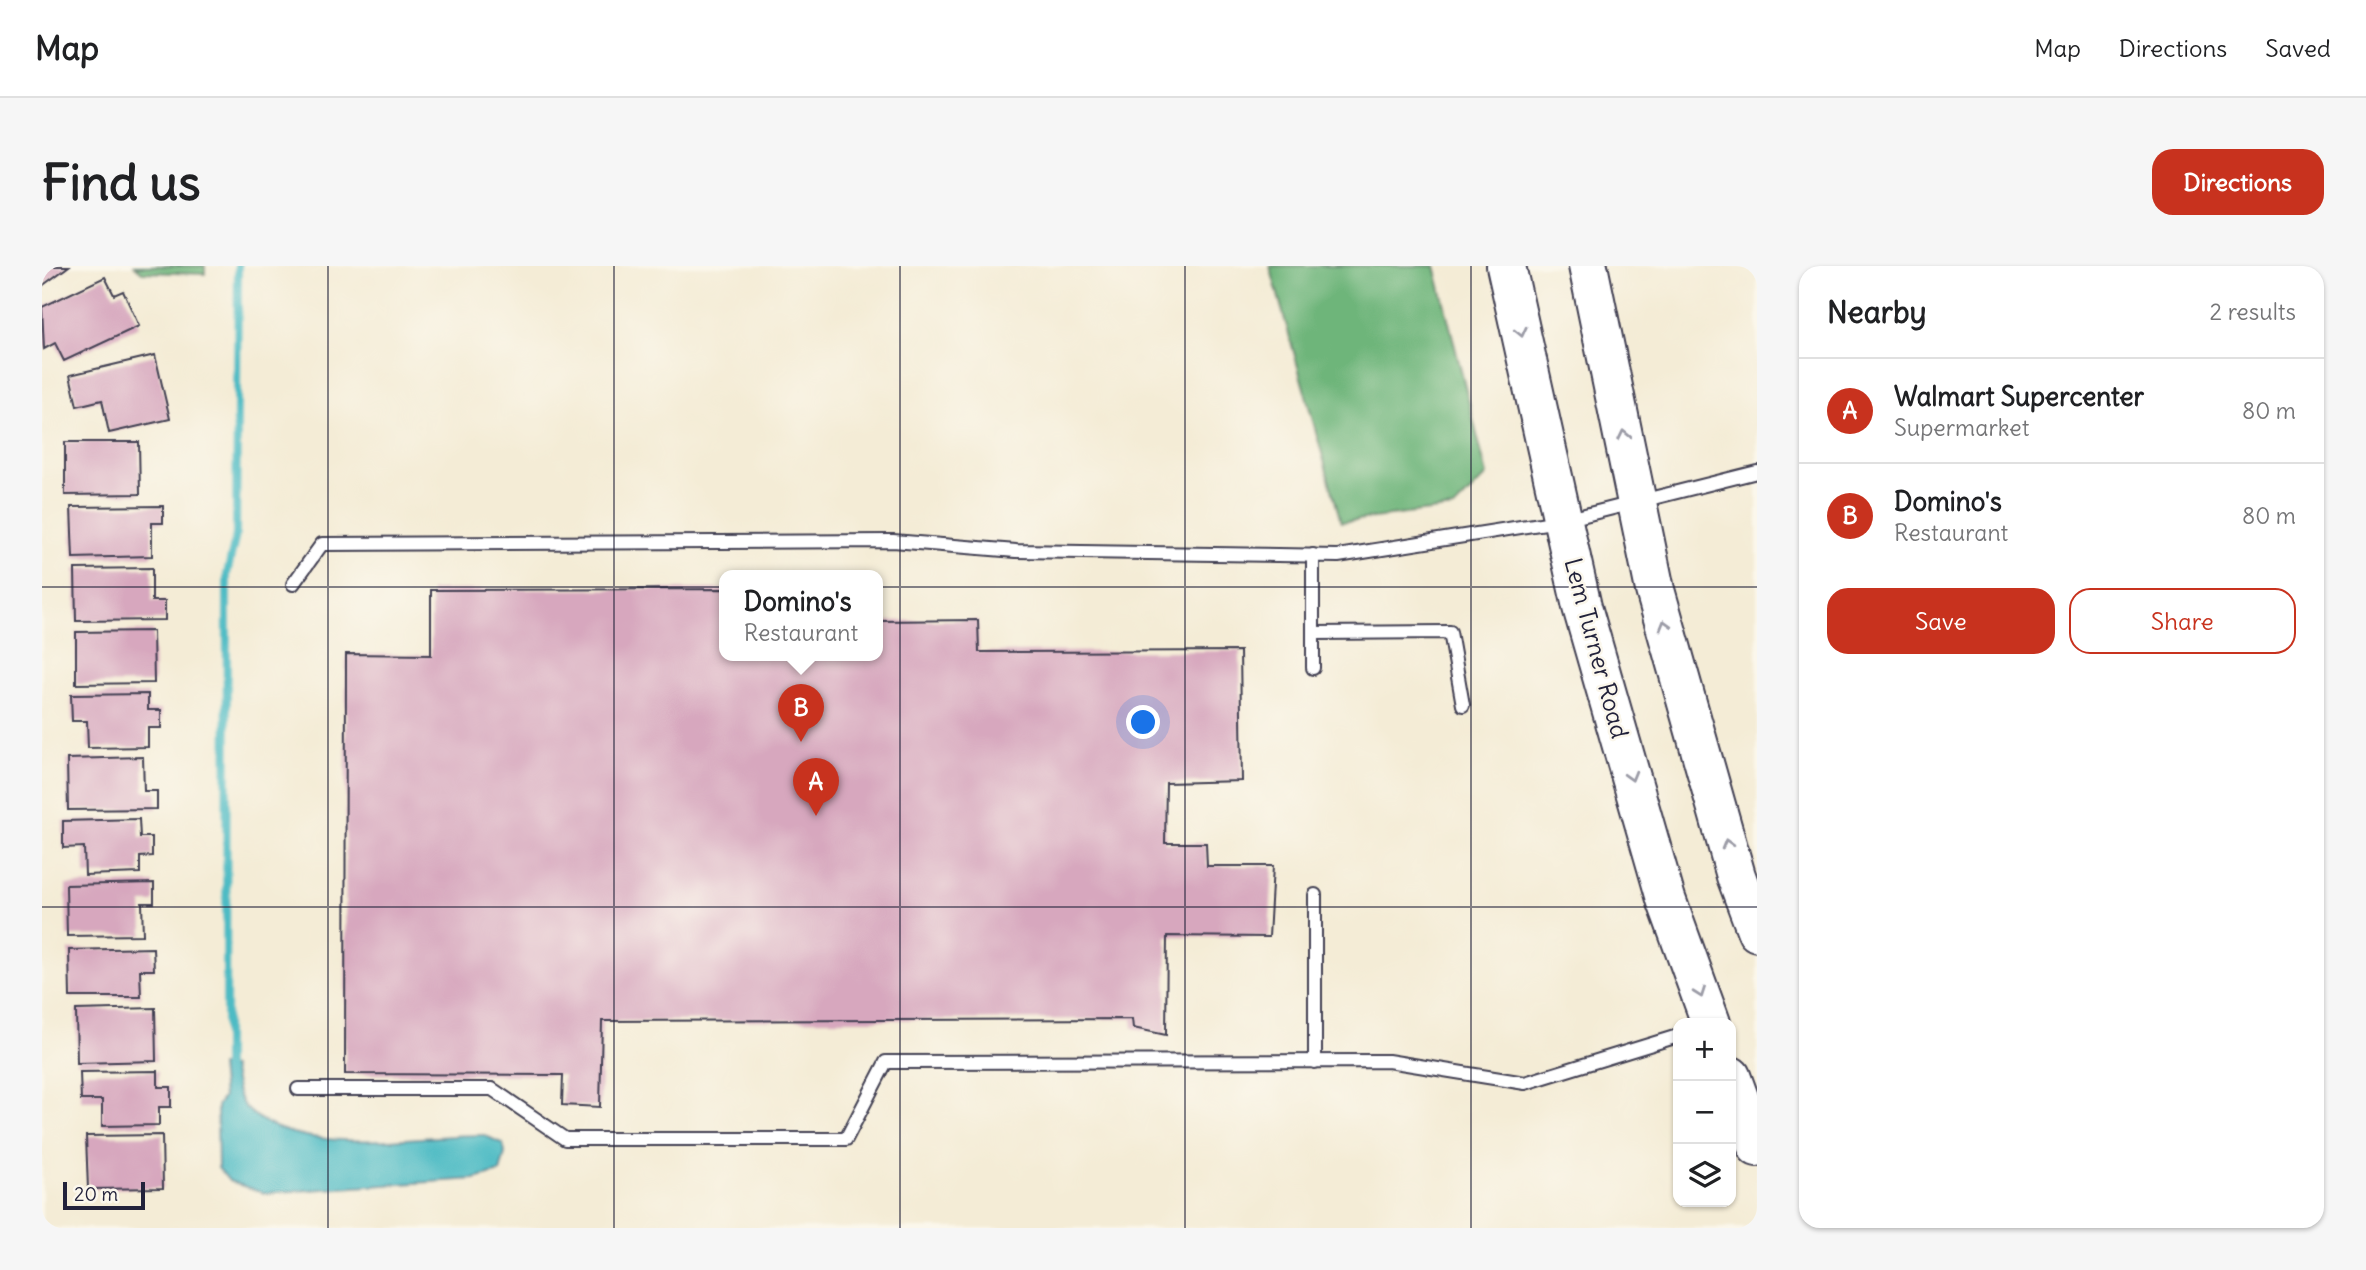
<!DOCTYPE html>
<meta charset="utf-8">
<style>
body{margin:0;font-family:Delius,sans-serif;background:#f6f6f6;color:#202124}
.controls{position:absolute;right:21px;bottom:21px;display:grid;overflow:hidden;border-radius:14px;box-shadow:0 2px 5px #0004}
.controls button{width:63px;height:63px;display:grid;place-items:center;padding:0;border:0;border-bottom:2px solid #e0e0e0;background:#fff;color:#202124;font:35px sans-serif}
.scale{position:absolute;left:21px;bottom:18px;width:82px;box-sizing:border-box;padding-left:7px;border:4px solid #22223b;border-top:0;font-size:19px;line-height:24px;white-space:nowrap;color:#22223b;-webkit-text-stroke:5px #fbf7ec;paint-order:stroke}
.you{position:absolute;left:1102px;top:457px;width:24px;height:24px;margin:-18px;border:5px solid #fff;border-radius:50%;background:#1a73e8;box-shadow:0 0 0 10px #1a73e833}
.badge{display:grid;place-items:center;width:46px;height:46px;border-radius:50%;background:#c8321e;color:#fff;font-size:23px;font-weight:700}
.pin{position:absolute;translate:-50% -58px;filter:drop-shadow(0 2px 4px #0008)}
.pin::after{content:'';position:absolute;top:37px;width:24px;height:21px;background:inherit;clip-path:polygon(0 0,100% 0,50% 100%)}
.popup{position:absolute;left:677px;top:304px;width:164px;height:91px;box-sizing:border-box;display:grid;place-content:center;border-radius:14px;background:#fff;filter:drop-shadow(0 2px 5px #0005);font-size:23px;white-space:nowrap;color:#757577}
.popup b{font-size:26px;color:#202124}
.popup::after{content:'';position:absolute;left:50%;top:100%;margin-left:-14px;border:14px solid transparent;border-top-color:#fff}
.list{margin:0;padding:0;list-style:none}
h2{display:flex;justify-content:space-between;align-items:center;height:91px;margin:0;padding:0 28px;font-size:30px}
h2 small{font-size:23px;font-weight:400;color:#757577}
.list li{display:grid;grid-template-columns:46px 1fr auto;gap:21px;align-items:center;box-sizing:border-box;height:105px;padding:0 28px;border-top:2px solid #e0e0e0}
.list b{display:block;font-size:26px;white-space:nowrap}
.list p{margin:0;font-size:23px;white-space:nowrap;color:#757577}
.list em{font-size:23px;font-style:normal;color:#757577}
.actions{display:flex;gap:14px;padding:21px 28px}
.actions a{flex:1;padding:16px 0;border:2px solid #c8321e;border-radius:21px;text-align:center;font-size:24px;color:#c8321e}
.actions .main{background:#c8321e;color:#fff}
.icon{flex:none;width:38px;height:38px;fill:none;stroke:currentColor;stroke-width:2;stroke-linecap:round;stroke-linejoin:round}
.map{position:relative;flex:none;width:1715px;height:962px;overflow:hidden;border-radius:21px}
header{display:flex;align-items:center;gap:42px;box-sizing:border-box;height:98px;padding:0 35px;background:#fff;border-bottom:2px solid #e0e0e0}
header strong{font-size:33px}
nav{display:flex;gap:38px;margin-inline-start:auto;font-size:24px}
.intro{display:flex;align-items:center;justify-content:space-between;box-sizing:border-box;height:168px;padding:0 42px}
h1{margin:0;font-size:49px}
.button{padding:18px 32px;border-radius:21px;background:#c8321e;color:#fff;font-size:24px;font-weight:700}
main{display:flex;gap:42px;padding:0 42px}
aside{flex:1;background:#fff;border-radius:21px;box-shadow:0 2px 5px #0004}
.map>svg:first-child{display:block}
.forest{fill:#6eb57a;stroke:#486c5a;stroke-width:2}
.water{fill:#4dbbc4;stroke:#386e80;stroke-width:2}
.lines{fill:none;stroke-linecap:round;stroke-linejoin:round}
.stream{stroke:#4dbbc4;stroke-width:8}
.building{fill:#d7a7be}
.lane-casing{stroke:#424052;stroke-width:16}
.primary-casing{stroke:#424052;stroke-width:42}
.lane{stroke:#fff;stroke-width:12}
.primary{stroke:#fff;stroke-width:38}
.oneway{stroke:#9c9ca7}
.grid{fill:none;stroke:#22223b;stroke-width:2;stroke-opacity:0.55}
.labels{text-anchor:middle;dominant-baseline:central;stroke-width:5;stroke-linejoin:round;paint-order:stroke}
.street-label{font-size:24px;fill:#22223b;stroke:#fbf7ec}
</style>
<header>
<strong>Map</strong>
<nav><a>Map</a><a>Directions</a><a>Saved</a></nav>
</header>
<div class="intro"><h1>Find us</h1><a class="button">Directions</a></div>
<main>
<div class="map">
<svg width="1715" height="962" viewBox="0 0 1715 962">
<rect width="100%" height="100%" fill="#fbf7ec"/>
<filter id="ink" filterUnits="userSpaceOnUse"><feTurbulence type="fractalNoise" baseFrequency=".0143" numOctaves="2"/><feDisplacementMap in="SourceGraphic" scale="14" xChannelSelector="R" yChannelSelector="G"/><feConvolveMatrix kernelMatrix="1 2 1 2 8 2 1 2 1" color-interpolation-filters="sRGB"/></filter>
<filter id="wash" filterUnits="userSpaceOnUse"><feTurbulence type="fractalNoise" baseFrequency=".00686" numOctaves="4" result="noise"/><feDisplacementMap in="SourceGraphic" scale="28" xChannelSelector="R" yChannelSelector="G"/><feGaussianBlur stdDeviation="1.57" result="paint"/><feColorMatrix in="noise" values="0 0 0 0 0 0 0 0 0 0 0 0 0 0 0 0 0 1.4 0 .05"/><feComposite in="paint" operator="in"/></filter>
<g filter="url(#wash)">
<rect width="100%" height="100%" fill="#f4ecd6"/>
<path class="forest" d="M 93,0 L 163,0 L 163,8 L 100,6 Z
M 1228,0 L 1393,0 L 1445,209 L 1412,242 L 1299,256 Z"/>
<path class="water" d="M 178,800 L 190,801 C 193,812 195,833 203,841 C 254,894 375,868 442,869 L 461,878 L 463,887 L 458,906 L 433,913 L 222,927 L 187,915 L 176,902 L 175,840 L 181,831 Z"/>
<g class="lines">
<path class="stream" d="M 184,801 L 185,308 L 194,269 L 196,0"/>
</g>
<g id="blocks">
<path class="building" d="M 0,0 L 27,0 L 0,20 Z
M 63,11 L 72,29 L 81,25 L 97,60 L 22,95 L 13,77 L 2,83 L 0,41 Z
M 113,89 L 128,153 L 67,167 L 60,134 L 35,140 L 28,109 Z
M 23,176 L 97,176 L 98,228 L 23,229 Z
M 121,240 L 121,257 L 110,257 L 110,290 L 31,292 L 29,241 Z
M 110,302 L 110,335 L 123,335 L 123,354 L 34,355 L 33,303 Z
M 682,323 L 682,390 L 836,390 L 836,355 L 936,354 L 937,386 L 1198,385 L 1200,515 L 1124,517 L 1123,577 L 1164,577 L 1165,600 L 1231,600 L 1227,671 L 1125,670 L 1124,769 L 1091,762 L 1090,753 L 560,755 L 558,841 L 520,839 L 521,809 L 303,808 L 304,388 L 389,389 L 389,324 Z
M 111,365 L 112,417 L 34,418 L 34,366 Z
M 106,428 L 106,444 L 119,444 L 119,462 L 106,462 L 106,481 L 46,482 L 45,455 L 30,455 L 29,429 Z
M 101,491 L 102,525 L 115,525 L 115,543 L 26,544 L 25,493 Z
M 97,553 L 98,571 L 110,571 L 110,590 L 98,591 L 98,607 L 43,609 L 42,581 L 21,582 L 21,555 Z
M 112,617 L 112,637 L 100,637 L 101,669 L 25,670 L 24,619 Z
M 111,682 L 112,704 L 98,704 L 99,731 L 28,731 L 27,684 Z
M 113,742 L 114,795 L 35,797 L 34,744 Z
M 116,805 L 116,821 L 129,821 L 129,841 L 117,841 L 117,859 L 60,860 L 60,834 L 39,834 L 38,806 Z
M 120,869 L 121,922 L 46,923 L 44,870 Z"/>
</g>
</g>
<g filter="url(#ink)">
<use href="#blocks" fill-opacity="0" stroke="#424052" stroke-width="2"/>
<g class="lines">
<g class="lane-casing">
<path id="lane" d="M 1271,289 L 1271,402
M 251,318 L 280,278 L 851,275 L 974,285 L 1296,290 L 1523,254 L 1715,206
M 1271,367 L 1408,366 L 1421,439
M 1273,629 L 1273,796
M 256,823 L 450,823 L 523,873 L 804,873 L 844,796 L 1346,795 L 1483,817 L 1636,770"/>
</g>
<g class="primary-casing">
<path id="primary" d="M 1464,0 L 1540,341 L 1624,633 L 1669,757
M 1546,0 L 1613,324 L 1694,610 L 1715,666
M 1689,810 L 1715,881"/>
</g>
<use href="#lane" class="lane"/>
<use href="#primary" class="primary"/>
</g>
<defs><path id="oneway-chevron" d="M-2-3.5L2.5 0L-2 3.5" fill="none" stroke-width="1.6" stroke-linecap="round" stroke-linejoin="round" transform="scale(1.75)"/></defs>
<g class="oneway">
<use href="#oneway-chevron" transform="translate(1479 66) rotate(77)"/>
<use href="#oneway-chevron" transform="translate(1582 169) rotate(-102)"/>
<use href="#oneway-chevron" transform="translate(1623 359) rotate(-106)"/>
<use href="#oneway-chevron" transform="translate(1589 510) rotate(74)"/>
<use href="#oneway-chevron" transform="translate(1685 578) rotate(-106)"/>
<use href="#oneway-chevron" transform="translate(1658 727) rotate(70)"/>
</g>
</g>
<path class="grid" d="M 286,0 L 286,962M 572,0 L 572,962M 858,0 L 858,962M 1143,0 L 1143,962M 1429,0 L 1429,962M 0,321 L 1715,321M 0,641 L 1715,641"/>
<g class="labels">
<g class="street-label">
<text transform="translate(1555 382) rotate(75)">Lem Turner Road</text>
</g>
</g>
</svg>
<div class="controls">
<button>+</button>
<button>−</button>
<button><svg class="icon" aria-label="layers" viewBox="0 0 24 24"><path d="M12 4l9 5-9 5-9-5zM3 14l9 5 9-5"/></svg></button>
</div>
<div class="scale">20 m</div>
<div class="you"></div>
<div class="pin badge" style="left:774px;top:550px">A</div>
<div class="pin badge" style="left:759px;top:476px">B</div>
<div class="popup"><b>Domino's</b>Restaurant</div>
</div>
<aside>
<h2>Nearby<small>2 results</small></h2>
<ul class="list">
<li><span class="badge">A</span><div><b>Walmart Supercenter</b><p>Supermarket</p></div><em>80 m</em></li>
<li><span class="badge">B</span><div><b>Domino's</b><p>Restaurant</p></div><em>80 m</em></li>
</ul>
<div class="actions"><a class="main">Save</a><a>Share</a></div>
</aside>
</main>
